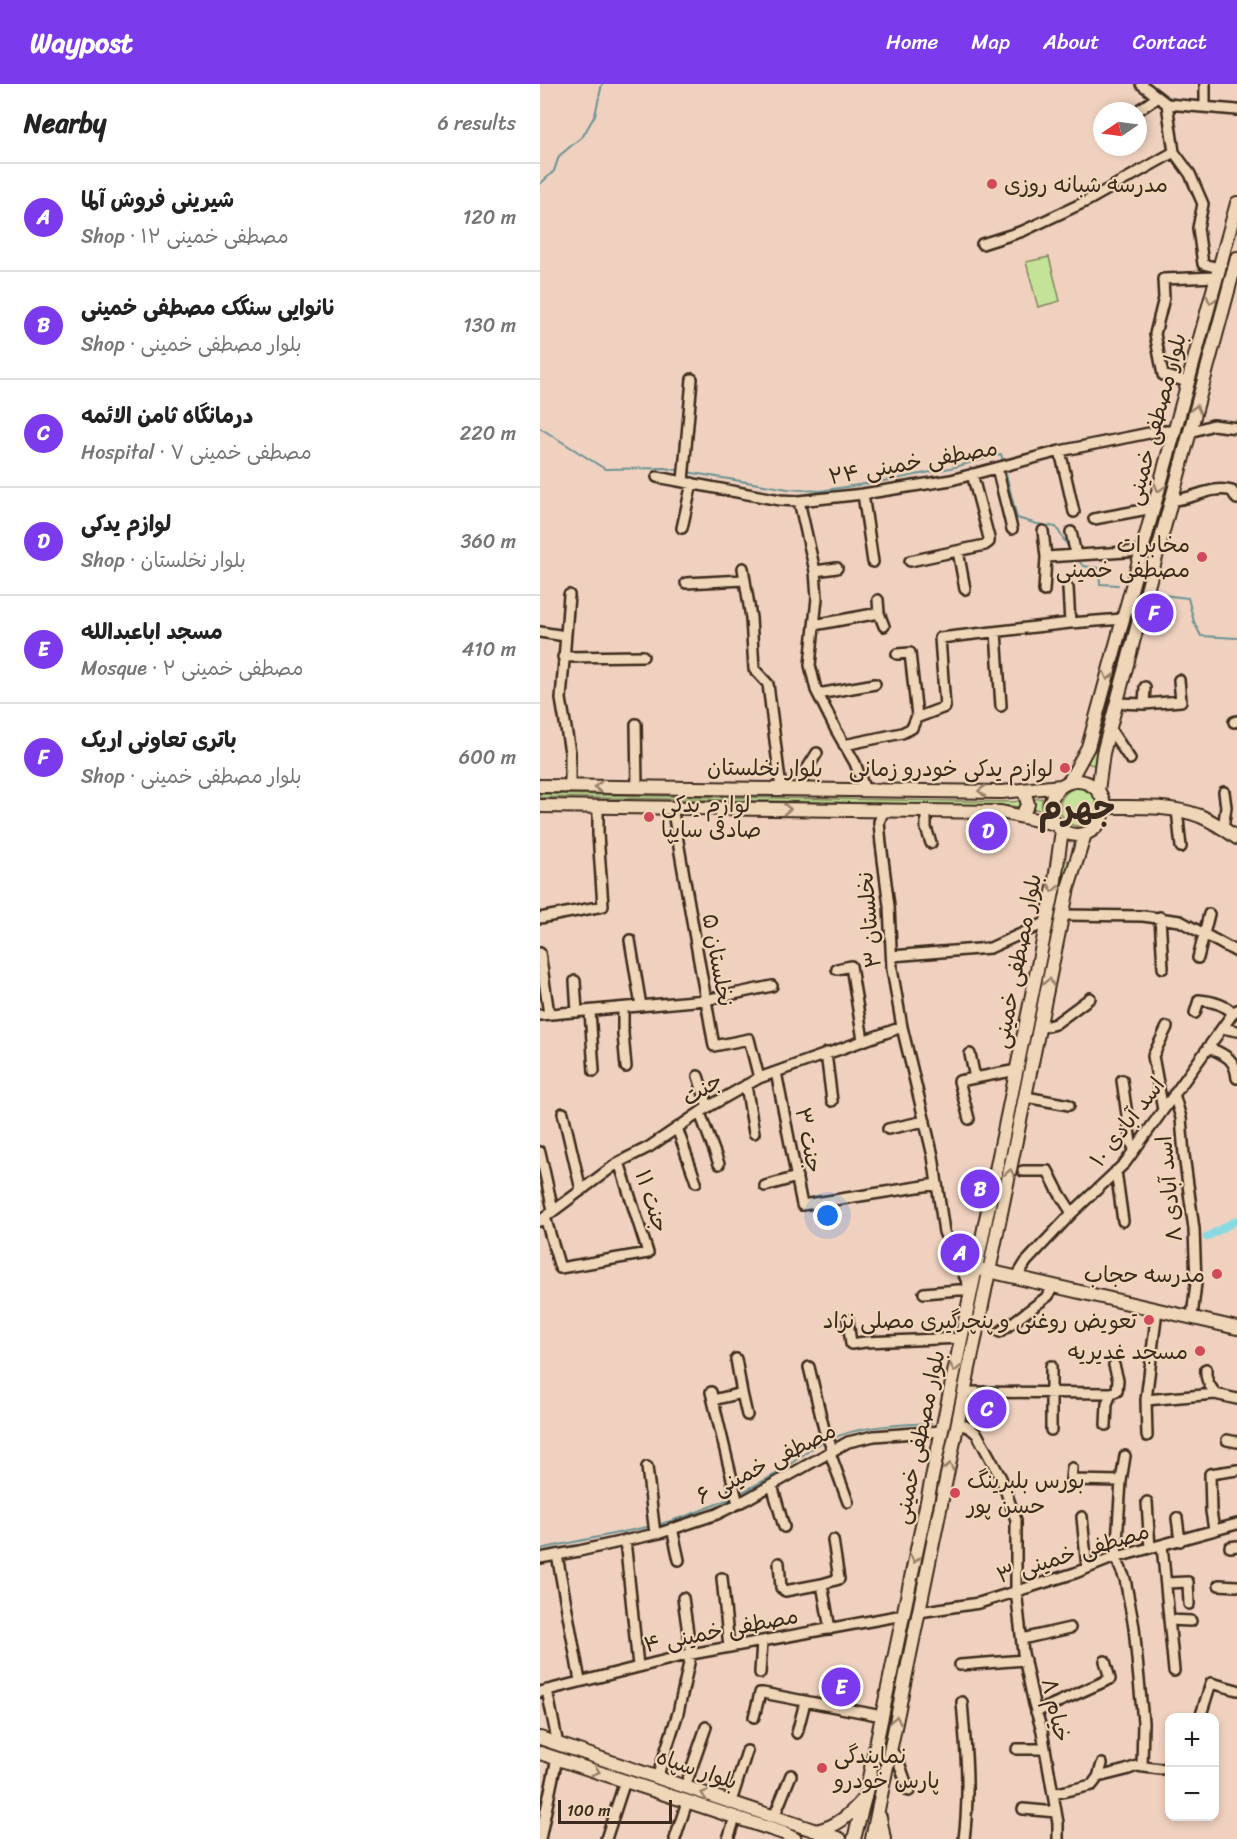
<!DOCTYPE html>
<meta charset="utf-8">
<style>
body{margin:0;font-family:Sriracha,"Playpen Sans Arabic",sans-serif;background:#f6f6f6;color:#222}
.controls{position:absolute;right:18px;bottom:18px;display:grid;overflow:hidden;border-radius:12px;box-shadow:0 3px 9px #0003}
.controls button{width:54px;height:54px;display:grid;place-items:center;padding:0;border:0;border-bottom:2px solid #e0e0e0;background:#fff;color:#222;font:30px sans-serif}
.compass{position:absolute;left:553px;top:18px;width:54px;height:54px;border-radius:50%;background:#fff;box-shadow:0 3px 9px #0003;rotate:257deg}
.scale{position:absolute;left:18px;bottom:15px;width:114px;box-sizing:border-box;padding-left:6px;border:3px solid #3b2a1e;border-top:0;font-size:16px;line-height:21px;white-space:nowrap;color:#3b2a1e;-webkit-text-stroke:4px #f0d6b8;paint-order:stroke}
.you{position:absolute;left:288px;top:1132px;width:21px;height:21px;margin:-15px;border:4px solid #fff;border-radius:50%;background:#1a73e8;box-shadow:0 0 0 9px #1a73e833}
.badge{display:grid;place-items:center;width:39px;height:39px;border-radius:50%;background:#7c3aed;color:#fff;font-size:20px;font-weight:700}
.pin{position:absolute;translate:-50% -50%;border:3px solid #fff;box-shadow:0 2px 6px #0006}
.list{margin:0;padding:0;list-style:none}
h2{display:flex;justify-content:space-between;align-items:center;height:78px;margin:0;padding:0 24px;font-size:26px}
h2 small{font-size:20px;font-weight:400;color:#767676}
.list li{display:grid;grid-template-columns:39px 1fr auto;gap:18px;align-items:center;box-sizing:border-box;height:108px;padding:0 24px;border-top:2px solid #e0e0e0}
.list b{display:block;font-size:22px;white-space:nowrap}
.list p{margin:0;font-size:20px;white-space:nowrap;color:#767676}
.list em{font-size:20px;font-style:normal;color:#767676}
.map{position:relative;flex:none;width:697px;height:1755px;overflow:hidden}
header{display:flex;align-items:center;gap:36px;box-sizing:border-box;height:84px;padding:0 30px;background:#7c3aed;color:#fff}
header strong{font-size:28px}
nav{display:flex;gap:33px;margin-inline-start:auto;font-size:21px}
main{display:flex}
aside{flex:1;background:#fff}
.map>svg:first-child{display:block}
.green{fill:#c5e299;stroke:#80865c;stroke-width:1.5}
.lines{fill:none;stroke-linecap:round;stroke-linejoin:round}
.stream{stroke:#6a9394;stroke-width:2}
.canal{stroke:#89d9e3;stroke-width:8}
.minor-casing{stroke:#3b2a1e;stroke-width:14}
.major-casing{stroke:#3b2a1e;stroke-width:16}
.minor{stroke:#f0d6b8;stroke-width:9}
.major{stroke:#f0d6b8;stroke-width:12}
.oneway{stroke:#96806b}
.poi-dot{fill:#d1495b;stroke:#f0d6b8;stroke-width:2}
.labels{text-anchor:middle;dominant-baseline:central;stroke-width:4.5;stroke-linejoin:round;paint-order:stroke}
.poi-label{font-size:22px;fill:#3b2a1e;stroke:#f0d6b8;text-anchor:end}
.street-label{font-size:22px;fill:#3b2a1e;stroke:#f0d6b8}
.town-label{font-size:34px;font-weight:bold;fill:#3b2a1e;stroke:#f0d6b8}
</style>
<header>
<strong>Waypost</strong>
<nav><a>Home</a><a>Map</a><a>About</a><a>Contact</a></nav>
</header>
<main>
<aside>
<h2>Nearby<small>6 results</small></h2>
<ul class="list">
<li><span class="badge">A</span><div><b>شیرینی فروش آلما</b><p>Shop · مصطفی خمینی ۱۲</p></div><em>120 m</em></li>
<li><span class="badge">B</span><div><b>نانوایی سنگک مصطفی خمینی</b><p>Shop · بلوار مصطفی خمینی</p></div><em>130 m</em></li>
<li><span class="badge">C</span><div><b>درمانگاه ثامن الائمه</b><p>Hospital · مصطفی خمینی ۷</p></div><em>220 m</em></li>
<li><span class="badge">D</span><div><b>لوازم یدکی</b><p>Shop · بلوار نخلستان</p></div><em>360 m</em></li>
<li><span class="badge">E</span><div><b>مسجد اباعبدالله</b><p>Mosque · مصطفی خمینی ۲</p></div><em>410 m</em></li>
<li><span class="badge">F</span><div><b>باتری تعاونی اریک</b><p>Shop · بلوار مصطفی خمینی</p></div><em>600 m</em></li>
</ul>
</aside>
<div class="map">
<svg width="697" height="1755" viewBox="0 0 697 1755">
<rect width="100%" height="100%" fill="#f0d1bf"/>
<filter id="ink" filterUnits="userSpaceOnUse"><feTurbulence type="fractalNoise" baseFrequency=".0167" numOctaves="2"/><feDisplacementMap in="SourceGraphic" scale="12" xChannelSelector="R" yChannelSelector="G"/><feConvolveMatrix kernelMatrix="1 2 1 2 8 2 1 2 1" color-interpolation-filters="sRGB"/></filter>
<g filter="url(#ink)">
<path class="green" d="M 509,173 L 520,217 L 498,223 L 486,178 Z
M 651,302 L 656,304 L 602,494 L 554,681 L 547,679 Z
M520 723a19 19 0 1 1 38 0a19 19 0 1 1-38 0Z
M 0,710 L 472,718 L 502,714 L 501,726 L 472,722 L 140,715 L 0,713 Z
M 524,776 L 529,777 L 478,1023 L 474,1022 Z
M 437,1198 L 442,1199 L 395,1420 L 391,1419 Z
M 386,1444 L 391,1445 L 333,1732 L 325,1730 L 329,1721 Z"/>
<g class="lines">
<path class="stream" d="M 620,10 L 635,15 L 661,18
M 667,18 L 697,21
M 0,100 L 14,87 L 19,72 L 43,52 L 55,31 L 62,0
M 0,344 L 65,385 L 125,384 L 142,387
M 465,386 L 477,434 L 497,440 L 516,443 L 531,467
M 147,388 L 248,405 L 280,407 L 356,395 L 415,383 L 461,370 L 464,380
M 536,473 L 543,482 L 559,484 L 560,500 L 578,501
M 614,510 L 648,514 L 654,538 L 661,552 L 697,554
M 291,1355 C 322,1341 358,1341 391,1339
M 199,1410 L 236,1390 L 277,1361 L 286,1357
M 118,1441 L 152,1430 L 194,1413
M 0,1465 L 112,1442"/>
<path class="canal" d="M 667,1153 L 697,1136"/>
<g class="minor-casing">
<path id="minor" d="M 601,0 L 627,20 L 697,26
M 627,20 L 634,68 L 650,90 L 663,120 L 658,144 L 663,180 L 679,184
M 665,22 L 665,0
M 597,27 L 618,13
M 442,160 L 483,147 L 547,117 L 634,68
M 648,298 L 623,291 L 615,250 L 624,214 L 623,195 L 677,193
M 650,348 L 673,341 L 697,344
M 520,367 L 534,428
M 457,384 L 472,445
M 117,393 L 240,416 L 259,417 L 323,410 L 411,396 L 520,367 L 619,347 L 635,347
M 143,397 L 152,295
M 323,410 L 333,478
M 632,416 C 653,416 670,401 692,407 L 697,415
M 259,417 L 275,487 L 277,514 L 270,581 L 276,606 L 296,646 L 315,679 L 325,706
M 554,435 L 613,424
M 142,444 L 152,399
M 503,447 L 506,473 L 504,507
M 531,448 L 536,471
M 418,467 L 425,505
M 506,473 L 602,467
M 370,477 L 445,461 L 449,458 L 449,454 L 432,390
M 203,484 L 211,534 L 214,585 L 228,600 L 241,705
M 275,487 L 297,484
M 146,499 L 204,496
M 528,504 L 530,539
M 29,511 L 21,615 L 30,668 L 30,703
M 339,529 L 344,542
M 274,541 L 339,529 L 338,516
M 0,548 L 25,552
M 456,548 L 461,622
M 23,573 L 103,572
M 278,610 L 335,600
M 577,619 L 604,620 L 641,617 L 639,596
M 604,620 L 605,603
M 376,634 L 405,623 L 400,554 L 530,539 L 583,535
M 694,638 L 697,637
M 96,640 L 97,703
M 570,645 L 590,675
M 304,661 L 362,649 L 372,644 L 377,632 L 370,569 L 357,570
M 260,705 L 265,688 L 277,669
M 132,723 L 174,962 L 209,955 L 219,994
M 344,726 L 339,738 L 341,760 L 349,822 L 352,885 L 362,943 L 393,1072 L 404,1148 L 431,1206 L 418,1206 L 384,1209
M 637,726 L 641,763
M 386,727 L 386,744 L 391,759
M 683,745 L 686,723 L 684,708
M 523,831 L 603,832 L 640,837 L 697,868
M 620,833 L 623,884
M 0,834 L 63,822 L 58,750 L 58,723
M 90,856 L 101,922
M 0,869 L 9,930
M 352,872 L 450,864 L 507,838
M 658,874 L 669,830
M 297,885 L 311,882 L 323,956
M 35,897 L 37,928
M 83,924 L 83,950 L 86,983
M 50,927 L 54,987
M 655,929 L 659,916 C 672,917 684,920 693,929
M 0,931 L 165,916 L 232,902
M 500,944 L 515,940 L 550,914
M 682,944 L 697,947
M 668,963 C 685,971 695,974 697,994
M 286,969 L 292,1017
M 430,970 L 435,994
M 236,988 L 262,1121 L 397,1100
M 158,992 L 168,1023
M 582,996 L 591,1059 L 595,1065
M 206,1001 L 214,1049
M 634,1010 L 641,1034 L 644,1071 L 654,1145 L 656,1199 L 652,1233
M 486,1013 L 529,1021
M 623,1026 L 613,972 L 627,943
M 23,1029 L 41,1106
M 160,1029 L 179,1080
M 429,1035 L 419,997 L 477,986
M 137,1044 L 156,1098
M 348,1045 L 385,1037
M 0,1068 L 13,1126
M 483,1087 L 508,1087 L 518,1107 L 532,1129
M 576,1087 L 583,1137
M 225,1102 L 257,1093
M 5,1133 L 20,1184 L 108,1169 L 79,1078
M 0,1137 L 79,1078 L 109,1063 L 168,1023 L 219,994 L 362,943
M 476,1194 L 486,1178 L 532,1129 L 585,1079 L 693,929 L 697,926
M 308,1236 L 311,1260 L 325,1258 L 422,1254
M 460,1248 L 508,1212 L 513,1202
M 196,1275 L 202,1309
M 269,1283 L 284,1345 L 293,1367
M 666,1285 C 665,1296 670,1301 675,1310
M 171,1308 L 198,1420
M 425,1308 L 571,1309
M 173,1316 L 202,1309 L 207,1331
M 606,1316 L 675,1310 L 697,1315
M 418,1339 L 430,1344 L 437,1350 L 461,1394 L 476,1436 L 476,1506 L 483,1569 L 494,1620 L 502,1647 L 518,1739 L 518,1755
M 566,1341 L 567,1320 L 571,1309 L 577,1307 L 578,1296 L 574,1281
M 511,1346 L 511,1282
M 607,1352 L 606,1316 L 617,1226
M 687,1356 L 697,1358
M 290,1369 L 308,1418
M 107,1383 L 115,1450
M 532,1384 L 531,1396 L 581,1397 L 576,1474 L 585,1495 L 594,1543 L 603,1638 L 602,1683
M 581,1397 L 585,1372
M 232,1401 L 244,1443
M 607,1418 L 610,1464
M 542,1433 L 547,1484
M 637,1434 L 640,1457
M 132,1444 L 139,1476
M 674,1446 L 671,1427 L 670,1390 L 697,1386
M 85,1456 L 98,1582
M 622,1461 L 634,1587
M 690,1463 L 697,1462
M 17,1471 L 40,1597
M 0,1474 L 39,1467 L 120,1449 L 177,1430 L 207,1415 L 308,1358 L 334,1352 L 402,1347
M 239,1479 L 241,1504 L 245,1507 L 282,1500 L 290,1545
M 182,1494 L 189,1563
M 626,1499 L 648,1498 L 649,1520
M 282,1500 L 299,1495 L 293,1456
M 679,1501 L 697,1502
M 379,1528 L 439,1519 L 535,1489 L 570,1475 L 697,1440
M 629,1536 L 651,1537
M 482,1555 L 530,1544
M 420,1581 L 485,1576
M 220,1589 L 222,1557
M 7,1606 L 18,1661
M 0,1608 L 146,1571 L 363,1531
M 422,1618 C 426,1665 430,1708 424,1755
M 496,1628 L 570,1595 L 565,1577
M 214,1633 L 220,1609 L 223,1609 L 342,1632
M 660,1634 L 671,1599 L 697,1606
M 257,1649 L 265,1618
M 477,1665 L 505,1665
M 350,1667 L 357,1673 L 369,1707
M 558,1693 L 586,1686 L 597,1682 L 620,1685 L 630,1684
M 117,1694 L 138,1629 L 151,1570 L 143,1514
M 145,1703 L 166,1643
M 513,1710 L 552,1701 L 558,1693 L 562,1680
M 191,1718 L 207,1667
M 483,1725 L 516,1728
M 234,1733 L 251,1691
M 0,1755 L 17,1674
M 66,1755 L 85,1697
M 135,1755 L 147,1718
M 188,1755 L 195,1734"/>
</g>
<g class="major-casing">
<path id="major" d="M510 724a27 27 0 1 1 54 0a27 27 0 1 1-54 0Z
M 529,698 L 548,663 L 697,119
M 0,702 L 462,708 L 521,702
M 558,707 L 563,669 L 697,174
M 0,722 L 461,728 L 515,740
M 564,723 C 596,723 630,721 660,732 C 672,737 686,746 697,754
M 479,732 L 483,729 L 488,720 L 485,710 L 481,706
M 444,1186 L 697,1244
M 0,1654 L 300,1755
M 0,1669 L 243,1749 L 255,1755
M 340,1733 L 344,1755
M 276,1747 C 299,1742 309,1731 325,1714
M 314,1755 L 325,1713 L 436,1184 L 514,803 L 522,746
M 332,1755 L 528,804 L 545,750"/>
</g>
<use href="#minor" class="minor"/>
<use href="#major" class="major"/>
</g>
<defs><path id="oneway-chevron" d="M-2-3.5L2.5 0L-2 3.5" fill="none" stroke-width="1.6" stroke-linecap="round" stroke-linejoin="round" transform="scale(1.5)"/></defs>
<g class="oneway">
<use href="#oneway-chevron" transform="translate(671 216) rotate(105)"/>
<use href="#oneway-chevron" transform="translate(656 325) rotate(-75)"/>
<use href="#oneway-chevron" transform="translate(619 404) rotate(106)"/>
<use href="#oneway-chevron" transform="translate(568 592) rotate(105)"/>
<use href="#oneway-chevron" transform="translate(58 703) rotate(-179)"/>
<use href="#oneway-chevron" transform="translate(442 707) rotate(-179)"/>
<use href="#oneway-chevron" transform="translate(247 725) rotate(1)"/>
<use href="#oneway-chevron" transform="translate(513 804) rotate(100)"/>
<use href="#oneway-chevron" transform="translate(509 898) rotate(-78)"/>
<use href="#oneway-chevron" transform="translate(470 1089) rotate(-79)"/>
<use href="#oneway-chevron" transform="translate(415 1284) rotate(102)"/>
<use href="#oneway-chevron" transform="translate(409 1383) rotate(-78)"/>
<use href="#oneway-chevron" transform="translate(375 1475) rotate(102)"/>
<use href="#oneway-chevron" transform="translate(356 1636) rotate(-78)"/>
<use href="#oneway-chevron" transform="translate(56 1687) rotate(18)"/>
<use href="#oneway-chevron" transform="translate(165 1710) rotate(-162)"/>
</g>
</g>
<g class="poi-dot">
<circle cx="452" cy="100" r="6"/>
<circle cx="662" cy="473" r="6"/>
<circle cx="525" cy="684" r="6"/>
<circle cx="109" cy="733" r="6"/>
<circle cx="677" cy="1190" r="6"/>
<circle cx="609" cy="1236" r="6"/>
<circle cx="660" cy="1267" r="6"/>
<circle cx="415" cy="1409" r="6"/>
<circle cx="282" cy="1684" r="6"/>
</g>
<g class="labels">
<g class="poi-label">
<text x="464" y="100" text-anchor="start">مدرسه شبانه روزی</text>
<text x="650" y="460">مخابرات<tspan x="650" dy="25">مصطفی خمینی</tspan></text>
<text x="513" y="684">لوازم یدکی خودرو زمانی</text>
<text x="121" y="720" text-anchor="start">لوازم یدکی<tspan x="121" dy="25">صادقی سایپا</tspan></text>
<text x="665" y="1190">مدرسه حجاب</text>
<text x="597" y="1236">تعویض روغنی و پنچرگیری مصلی نژاد</text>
<text x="648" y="1267">مسجد غدیریه</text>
<text x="427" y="1396" text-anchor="start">بورس بلبرینگ<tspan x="427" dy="25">حسن پور</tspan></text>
<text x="294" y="1671" text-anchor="start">نمایندگی<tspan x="294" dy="25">پارس خودرو</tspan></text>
</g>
<g class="street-label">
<text transform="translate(616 335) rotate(-75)">بلوار مصطفی خمینی</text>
<text transform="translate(373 378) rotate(-10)">مصطفی خمینی ۲۴</text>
<text transform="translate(225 684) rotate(1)">بلوار نخلستان</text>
<text transform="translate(329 836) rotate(-95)">نخلستان ۳</text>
<text transform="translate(178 876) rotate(80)">نخلستان ۵</text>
<text transform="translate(477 877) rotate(-79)">بلوار مصطفی خمینی</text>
<text transform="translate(162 1005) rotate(-32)">جنت</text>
<text transform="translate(587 1038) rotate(-52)">اسد آبادی ۱۰</text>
<text transform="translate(269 1056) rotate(79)">جنت ۳</text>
<text transform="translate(629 1105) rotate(-96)">اسد آبادی ۸</text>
<text transform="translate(112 1117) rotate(72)">جنت ۱۱</text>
<text transform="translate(379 1353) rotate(-78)">بلوار مصطفی خمینی</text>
<text transform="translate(226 1379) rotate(-27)">مصطفی خمینی ۶</text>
<text transform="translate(533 1469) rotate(-17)">مصطفی خمینی ۳</text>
<text transform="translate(181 1546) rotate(-11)">مصطفی خمینی ۴</text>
<text transform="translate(516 1626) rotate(77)">خیام ۸</text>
<text transform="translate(157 1685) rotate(19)">بلوار سپاه</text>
</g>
<g class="town-label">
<text x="537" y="724">جهرم</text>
</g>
</g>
</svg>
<div class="controls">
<button>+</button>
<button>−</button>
</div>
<svg class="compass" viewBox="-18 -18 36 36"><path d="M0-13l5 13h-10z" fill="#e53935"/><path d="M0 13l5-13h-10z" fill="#767676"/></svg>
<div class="scale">100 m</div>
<div class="you"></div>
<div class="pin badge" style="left:420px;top:1169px">A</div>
<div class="pin badge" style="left:440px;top:1105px">B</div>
<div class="pin badge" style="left:447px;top:1325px">C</div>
<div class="pin badge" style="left:448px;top:747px">D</div>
<div class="pin badge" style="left:301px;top:1603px">E</div>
<div class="pin badge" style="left:614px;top:529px">F</div>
</div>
</main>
